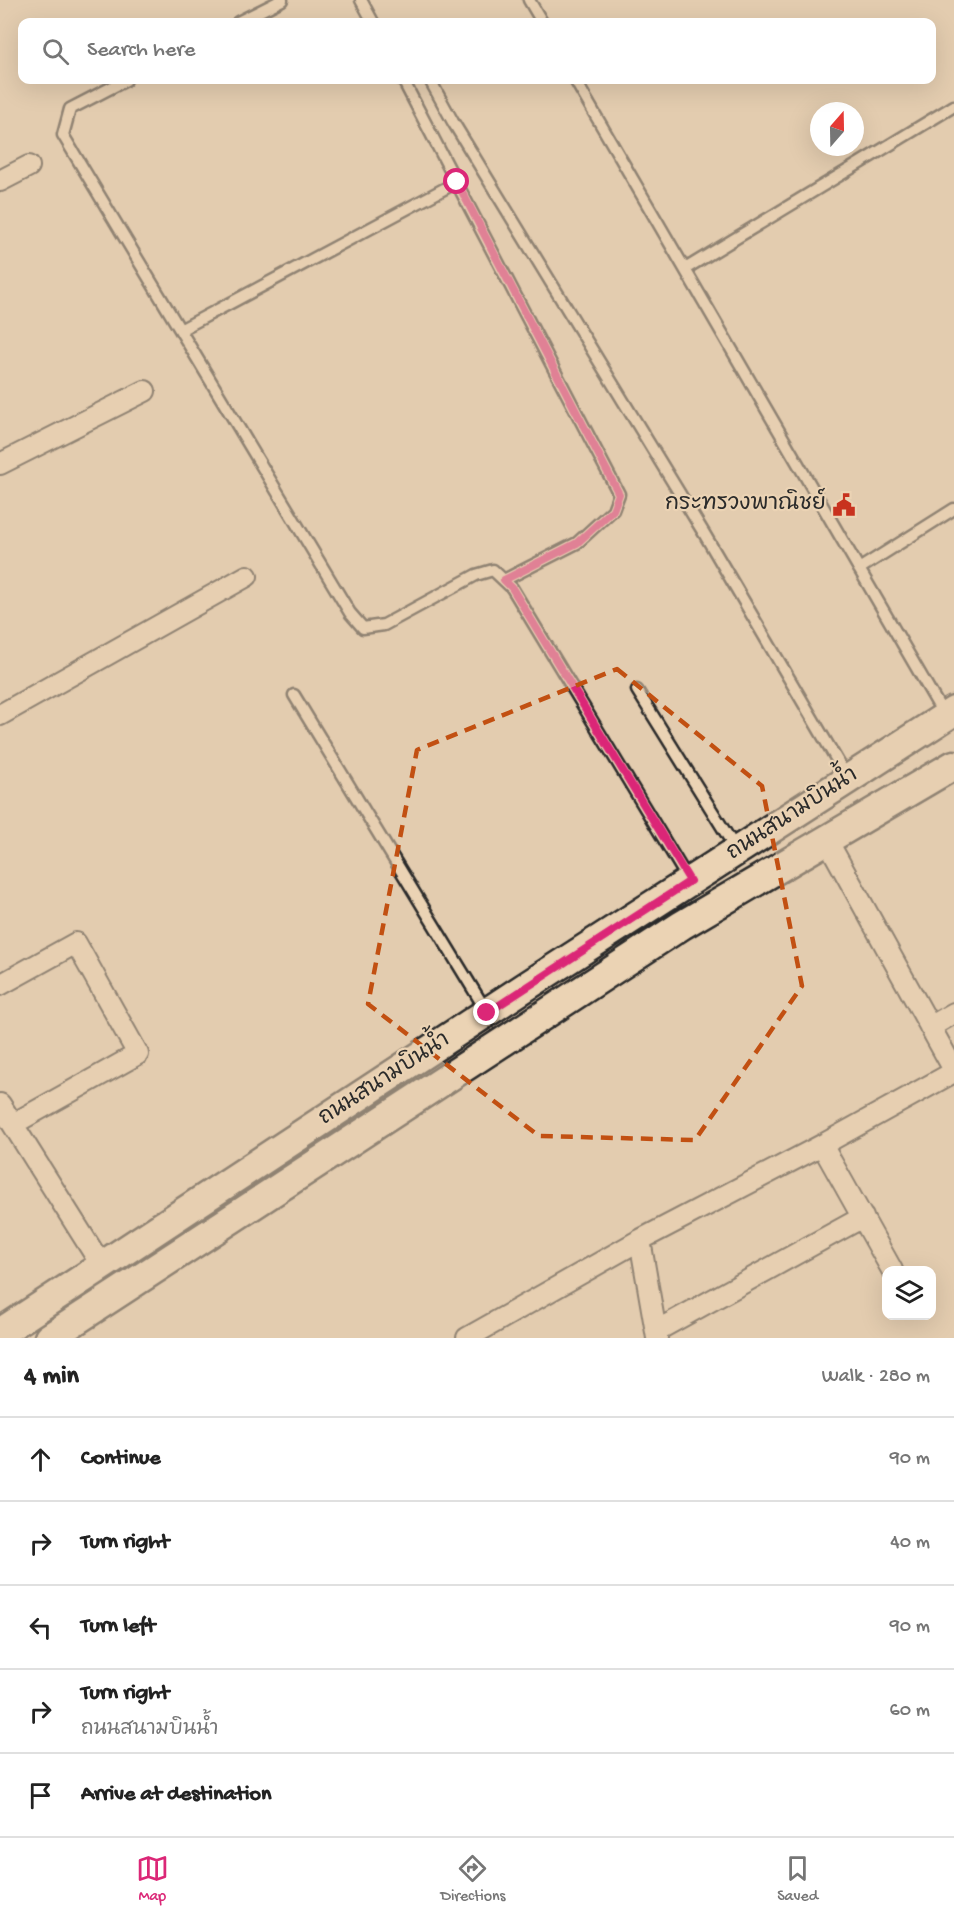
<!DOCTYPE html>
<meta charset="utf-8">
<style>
body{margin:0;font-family:"Gochi Hand","Playpen Sans Thai",sans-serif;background:#f2f2f2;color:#222}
.controls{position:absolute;right:18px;bottom:18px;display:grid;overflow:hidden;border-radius:12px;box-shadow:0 6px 24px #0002}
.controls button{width:54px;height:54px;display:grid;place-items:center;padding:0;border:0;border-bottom:2px solid #e0e0e0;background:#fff;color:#222;font:30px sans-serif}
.compass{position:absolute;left:810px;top:102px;width:54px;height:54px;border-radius:50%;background:#fff;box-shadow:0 6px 24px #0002;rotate:20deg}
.stop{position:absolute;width:18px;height:18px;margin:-14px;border:4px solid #db2777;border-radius:50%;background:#fff}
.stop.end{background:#db2777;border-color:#fff;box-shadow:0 2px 6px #0008}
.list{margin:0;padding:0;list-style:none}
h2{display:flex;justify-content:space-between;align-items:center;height:78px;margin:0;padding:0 24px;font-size:26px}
h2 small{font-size:20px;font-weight:400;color:#767676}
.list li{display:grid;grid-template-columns:39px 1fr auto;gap:18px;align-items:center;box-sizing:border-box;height:84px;padding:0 24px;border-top:2px solid #e0e0e0}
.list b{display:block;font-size:22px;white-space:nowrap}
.list p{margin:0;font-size:20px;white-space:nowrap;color:#767676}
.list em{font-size:20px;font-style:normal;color:#767676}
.icon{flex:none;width:33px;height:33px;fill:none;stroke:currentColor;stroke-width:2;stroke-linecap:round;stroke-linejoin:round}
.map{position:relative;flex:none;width:954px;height:1338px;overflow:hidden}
.search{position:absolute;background:#fff;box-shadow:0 6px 24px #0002;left:18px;right:18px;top:18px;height:66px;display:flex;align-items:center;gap:15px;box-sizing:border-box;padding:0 21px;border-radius:12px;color:#767676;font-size:22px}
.sheet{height:498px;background:#fff}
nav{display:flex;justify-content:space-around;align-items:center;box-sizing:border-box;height:84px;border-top:2px solid #e0e0e0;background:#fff;font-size:16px;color:#767676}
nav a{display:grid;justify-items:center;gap:3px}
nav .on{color:#db2777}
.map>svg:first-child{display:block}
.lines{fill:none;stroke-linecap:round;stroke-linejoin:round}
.service-casing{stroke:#2b2b2b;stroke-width:15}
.minor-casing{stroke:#2b2b2b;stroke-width:24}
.secondary-casing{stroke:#2b2b2b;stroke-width:33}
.service{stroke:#ebd3b4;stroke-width:10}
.minor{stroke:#ebd3b4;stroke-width:20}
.secondary{stroke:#ebd3b4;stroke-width:28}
.route{stroke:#db2777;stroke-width:8}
.marked{fill:none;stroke:#c25012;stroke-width:4.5;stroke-dasharray:12 8;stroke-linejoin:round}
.labels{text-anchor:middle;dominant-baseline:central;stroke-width:4.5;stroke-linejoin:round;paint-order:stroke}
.poi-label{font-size:22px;fill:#2b2b2b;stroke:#ebd3b4;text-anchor:end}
.street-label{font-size:22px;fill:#2b2b2b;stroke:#ebd3b4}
</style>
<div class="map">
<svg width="954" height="1338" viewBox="0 0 954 1338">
<rect width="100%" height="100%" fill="#e3ccaf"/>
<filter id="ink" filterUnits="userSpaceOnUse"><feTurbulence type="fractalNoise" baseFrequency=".0167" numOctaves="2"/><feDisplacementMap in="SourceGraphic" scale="12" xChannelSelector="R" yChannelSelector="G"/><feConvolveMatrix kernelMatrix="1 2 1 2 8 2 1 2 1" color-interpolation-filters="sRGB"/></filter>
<g filter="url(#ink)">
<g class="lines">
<g class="service-casing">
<path id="service" d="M 361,0 L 373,22
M 529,0 L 542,22
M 238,22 L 282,0
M 126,80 L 70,109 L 63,135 L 350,613 L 363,628 L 384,625 L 476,575 L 493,570 L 512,588 L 689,881
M 403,80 L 619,494 L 613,510 L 577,543 L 504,580
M 430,80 L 453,122 L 705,535 L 848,779
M 575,80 L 944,715
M 685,269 L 954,106
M 180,330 L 457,182
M 859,569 L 954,509
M 637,690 L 737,851
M 294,695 L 487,1012"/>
</g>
<g class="minor-casing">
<path id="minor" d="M 0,181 L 29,166
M 0,464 L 145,391
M 0,715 L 247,576
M 827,840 L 954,1070
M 0,985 L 76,943 L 138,1054 L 13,1124
M 930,1027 L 954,1013
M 0,1104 L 102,1266
M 822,1145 L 892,1270
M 640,1240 L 657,1338
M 656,1331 L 863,1217
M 467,1338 L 640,1240 L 822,1145 L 954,1072"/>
</g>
<g class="secondary-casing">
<path id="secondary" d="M 0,1333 L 530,984 L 954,711
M 49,1338 L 682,925 L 954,765"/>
</g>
<use href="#service" class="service"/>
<use href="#minor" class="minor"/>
<use href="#secondary" class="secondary"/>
</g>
</g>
<g class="lines" filter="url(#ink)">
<path class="route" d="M 457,182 L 619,494 L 613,510 L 577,543 L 504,580 L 512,588 L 690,881 L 487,1013"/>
</g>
<path d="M0 0H954V1338H0ZM 617,669 L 762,786 L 802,986 L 695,1140 L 539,1136 L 368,1004 L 417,750 Z" fill="#e3ccaf" fill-opacity=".55" fill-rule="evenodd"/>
<path class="marked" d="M 617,669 L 762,786 L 802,986 L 695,1140 L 539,1136 L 368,1004 L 417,750 Z"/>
<defs>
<g id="civic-bare" transform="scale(1.8)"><path d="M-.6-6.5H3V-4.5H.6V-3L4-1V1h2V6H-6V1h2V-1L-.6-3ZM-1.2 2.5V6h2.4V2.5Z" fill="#c8321e" stroke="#ebd3b4" stroke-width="2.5" paint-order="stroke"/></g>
</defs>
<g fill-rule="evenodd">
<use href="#civic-bare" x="844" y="505"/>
</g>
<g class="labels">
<g class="poi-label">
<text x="826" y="505">กระทรวงพาณิชย์</text>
</g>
<g class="street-label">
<text transform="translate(793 815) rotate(-33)">ถนนสนามบินน้ำ</text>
<text transform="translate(385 1080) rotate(-33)">ถนนสนามบินน้ำ</text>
</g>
</g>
</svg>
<div class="controls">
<button><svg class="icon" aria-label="layers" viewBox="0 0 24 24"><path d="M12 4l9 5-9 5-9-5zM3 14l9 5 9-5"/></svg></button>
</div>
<svg class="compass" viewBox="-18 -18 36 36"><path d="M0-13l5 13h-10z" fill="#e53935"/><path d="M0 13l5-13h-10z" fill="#767676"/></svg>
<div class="stop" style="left:457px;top:182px"></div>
<div class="stop end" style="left:487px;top:1013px"></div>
<div class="search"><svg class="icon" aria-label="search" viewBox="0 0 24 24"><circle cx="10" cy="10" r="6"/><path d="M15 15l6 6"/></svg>Search here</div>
</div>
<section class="sheet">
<h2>4 min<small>Walk · 280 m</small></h2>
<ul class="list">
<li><svg class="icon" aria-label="ahead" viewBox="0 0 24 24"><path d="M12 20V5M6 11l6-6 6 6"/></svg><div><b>Continue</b></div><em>90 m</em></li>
<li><svg class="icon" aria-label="right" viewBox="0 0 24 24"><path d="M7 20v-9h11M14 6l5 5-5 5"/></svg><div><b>Turn right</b></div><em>40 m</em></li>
<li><svg class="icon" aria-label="left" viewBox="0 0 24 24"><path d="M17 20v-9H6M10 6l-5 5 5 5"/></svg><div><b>Turn left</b></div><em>90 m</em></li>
<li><svg class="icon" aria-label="right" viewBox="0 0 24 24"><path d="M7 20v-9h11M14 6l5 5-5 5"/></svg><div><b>Turn right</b><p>ถนนสนามบินน้ำ</p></div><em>60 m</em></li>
<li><svg class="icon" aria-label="arrive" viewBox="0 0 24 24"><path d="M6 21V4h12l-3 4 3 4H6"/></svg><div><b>Arrive at destination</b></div></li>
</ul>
</section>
<nav>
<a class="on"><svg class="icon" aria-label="map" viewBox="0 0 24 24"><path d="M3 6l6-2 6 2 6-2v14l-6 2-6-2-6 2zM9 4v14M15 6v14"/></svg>Map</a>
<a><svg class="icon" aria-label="directions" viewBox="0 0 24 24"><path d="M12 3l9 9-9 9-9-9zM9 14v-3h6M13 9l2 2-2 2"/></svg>Directions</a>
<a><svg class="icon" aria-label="saved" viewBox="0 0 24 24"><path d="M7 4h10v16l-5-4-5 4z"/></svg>Saved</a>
</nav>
